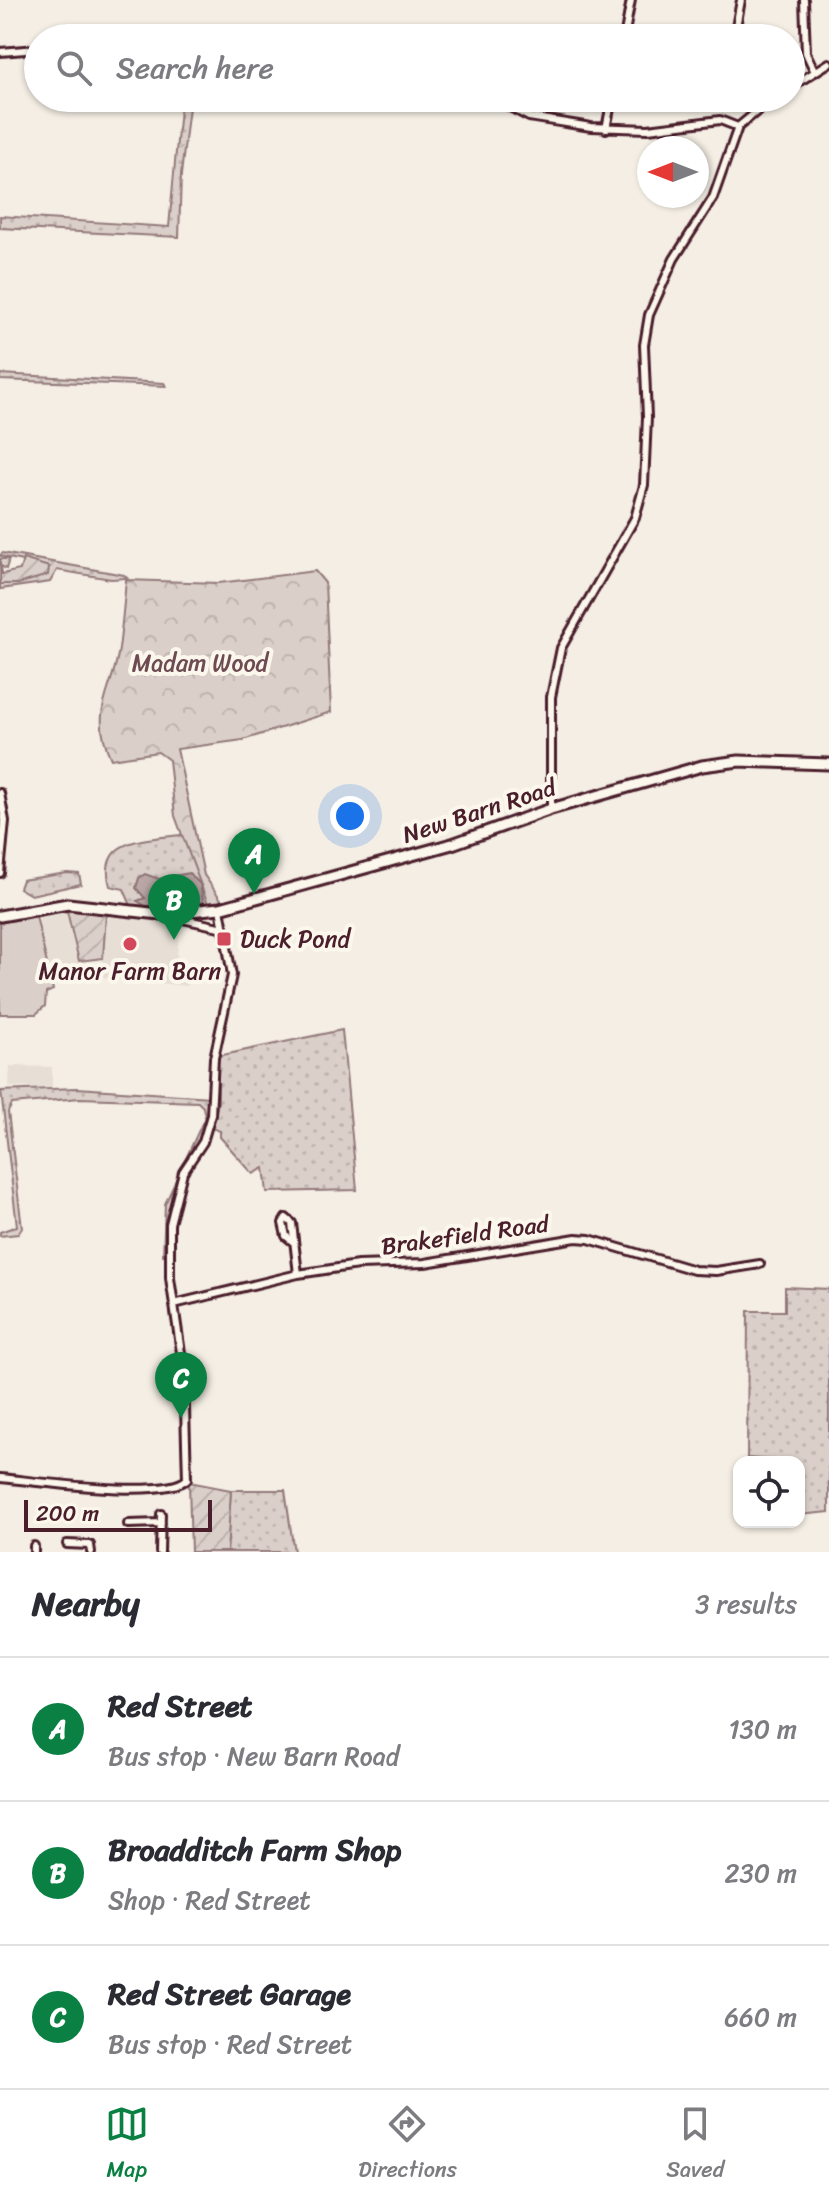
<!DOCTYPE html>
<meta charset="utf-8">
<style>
body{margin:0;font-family:Sriracha,sans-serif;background:#f7f7f7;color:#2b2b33}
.controls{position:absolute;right:24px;bottom:24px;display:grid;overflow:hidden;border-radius:16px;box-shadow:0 2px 6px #0004}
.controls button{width:72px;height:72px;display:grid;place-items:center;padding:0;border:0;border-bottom:2px solid #e1e1e2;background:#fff;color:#2b2b33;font:40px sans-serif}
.compass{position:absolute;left:637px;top:136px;width:72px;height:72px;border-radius:50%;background:#fff;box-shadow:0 2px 6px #0004;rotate:270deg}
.scale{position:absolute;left:24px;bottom:20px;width:188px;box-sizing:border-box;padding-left:8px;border:4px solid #4a1f2b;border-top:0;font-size:22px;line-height:28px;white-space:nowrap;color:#4a1f2b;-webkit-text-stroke:6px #fbf7ec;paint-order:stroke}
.you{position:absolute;left:350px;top:816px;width:28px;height:28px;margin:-20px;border:6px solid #fff;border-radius:50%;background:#1a73e8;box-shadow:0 0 0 12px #1a73e833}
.badge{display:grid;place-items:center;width:52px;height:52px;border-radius:50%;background:#0b8043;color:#fff;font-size:26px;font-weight:700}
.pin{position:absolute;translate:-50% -66px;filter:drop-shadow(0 2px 4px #0008)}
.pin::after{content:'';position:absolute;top:42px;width:28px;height:24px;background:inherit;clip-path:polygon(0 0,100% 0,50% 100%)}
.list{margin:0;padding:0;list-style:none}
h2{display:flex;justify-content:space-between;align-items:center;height:104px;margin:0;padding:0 32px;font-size:34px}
h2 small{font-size:26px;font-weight:400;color:#7c7c81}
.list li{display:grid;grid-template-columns:52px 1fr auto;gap:24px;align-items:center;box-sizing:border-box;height:144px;padding:0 32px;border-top:2px solid #e1e1e2}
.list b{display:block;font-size:30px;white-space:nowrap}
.list p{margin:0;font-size:26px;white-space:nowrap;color:#7c7c81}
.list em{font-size:26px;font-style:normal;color:#7c7c81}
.icon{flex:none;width:44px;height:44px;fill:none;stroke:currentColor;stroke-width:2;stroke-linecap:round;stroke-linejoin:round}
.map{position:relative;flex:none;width:829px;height:1552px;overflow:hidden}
.search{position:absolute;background:#fff;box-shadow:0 2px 6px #0004;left:24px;right:24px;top:24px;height:88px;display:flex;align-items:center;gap:20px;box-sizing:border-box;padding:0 28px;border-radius:44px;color:#7c7c81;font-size:30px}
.sheet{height:536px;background:#fff}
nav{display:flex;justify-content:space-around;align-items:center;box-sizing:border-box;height:112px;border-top:2px solid #e1e1e2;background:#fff;font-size:22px;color:#7c7c81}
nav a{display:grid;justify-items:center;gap:4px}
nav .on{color:#0b8043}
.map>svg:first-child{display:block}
.built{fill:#e7dfd6}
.grass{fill:url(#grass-dots);stroke:#92787a;stroke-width:2}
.forest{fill:url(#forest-crowns);stroke:#92787a;stroke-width:2}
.garden{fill:url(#garden-furrows);stroke:#92787a;stroke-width:2}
.pitch{fill:#dbd0c9;stroke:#92787a;stroke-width:2}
.water{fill:#baa7a5;stroke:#8d7174;stroke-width:2}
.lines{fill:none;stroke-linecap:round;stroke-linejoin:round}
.street-casing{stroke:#4a1f2b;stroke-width:12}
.secondary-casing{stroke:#4a1f2b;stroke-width:15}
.street{stroke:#fbf7ec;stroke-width:6}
.secondary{stroke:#fbf7ec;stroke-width:9}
.poi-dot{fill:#d1495b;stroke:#fbf7ec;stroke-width:3}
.labels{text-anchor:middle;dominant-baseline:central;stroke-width:8;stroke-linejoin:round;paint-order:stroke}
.park-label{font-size:24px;fill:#6e4b52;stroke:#fbf7ec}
.street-label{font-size:24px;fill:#4a1f2b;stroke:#fbf7ec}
.poi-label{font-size:24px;fill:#4a1f2b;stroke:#fbf7ec;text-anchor:start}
</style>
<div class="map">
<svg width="829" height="1552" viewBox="0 0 829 1552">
<defs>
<pattern id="grass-dots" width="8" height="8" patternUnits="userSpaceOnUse" patternTransform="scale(2)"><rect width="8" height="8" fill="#dbd0c9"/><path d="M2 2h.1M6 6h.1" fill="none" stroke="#bdb2ad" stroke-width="1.8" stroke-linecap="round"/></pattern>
<pattern id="forest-crowns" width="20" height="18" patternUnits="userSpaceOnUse" patternTransform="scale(2)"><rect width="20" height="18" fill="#dbd0c9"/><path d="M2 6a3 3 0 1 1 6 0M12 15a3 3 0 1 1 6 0" fill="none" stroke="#bdb2ad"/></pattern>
<pattern id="garden-furrows" width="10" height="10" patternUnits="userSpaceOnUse" patternTransform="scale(2)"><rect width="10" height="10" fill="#dbd0c9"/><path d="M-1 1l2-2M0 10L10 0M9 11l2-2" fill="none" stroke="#bdb2ad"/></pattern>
</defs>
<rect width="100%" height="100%" fill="#f4eee4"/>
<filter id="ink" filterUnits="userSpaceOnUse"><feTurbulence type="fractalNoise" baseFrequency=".0125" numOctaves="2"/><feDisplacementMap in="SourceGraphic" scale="16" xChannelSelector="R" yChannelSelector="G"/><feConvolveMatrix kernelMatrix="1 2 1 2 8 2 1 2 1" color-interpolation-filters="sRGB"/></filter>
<g filter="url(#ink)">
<path class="built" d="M 66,907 L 80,967 L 49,974 L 37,912 Z
M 106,914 L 180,921 L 177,956 L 187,970 L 187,986 L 102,977 Z
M 10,1066 L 52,1067 L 52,1089 L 9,1087 Z"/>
<path class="grass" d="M 181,98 L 190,98 L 181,175 L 179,237 L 0,228 L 0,216 L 169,227 Z
M 0,374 L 164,383 L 166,386 L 0,380 Z
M 2,553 L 124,575 L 127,578 L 111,579 L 57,570 L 50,582 L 0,589 L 0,583 L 49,567 L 0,556 Z
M 187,834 L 208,904 L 181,908 L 132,908 L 124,889 L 110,886 C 96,835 152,840 187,834 Z
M 67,873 L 79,874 L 81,884 L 31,895 L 19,888 L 22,880 Z
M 342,1030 L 357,1190 L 267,1192 L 264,1168 L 253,1174 L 220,1137 L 220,1131 L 212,1128 L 218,1103 L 218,1056 Z
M 77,1088 L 210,1097 C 213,1134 187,1156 175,1188 C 167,1210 167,1232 168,1256 L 163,1255 L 165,1204 L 205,1117 L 203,1107 L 198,1102 L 80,1098 L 12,1104 L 8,1112 L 22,1228 L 18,1234 L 0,1236 L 0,1232 L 17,1226 L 1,1091 Z
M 785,1287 L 829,1289 L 829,1512 L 799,1515 L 799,1462 L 747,1458 L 748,1311 L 785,1311 Z
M 231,1490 L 285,1490 L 294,1552 L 227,1552 Z"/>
<path class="forest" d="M 315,571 L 325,583 L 331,712 L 243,740 L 177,749 L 204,875 L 222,901 L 208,904 L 175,816 L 169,760 L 158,752 L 111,759 C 89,710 112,694 119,649 C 122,626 124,603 126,580 L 219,583 Z"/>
<path class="garden" d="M 0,559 L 9,559 L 6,569 L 1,566 L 2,574 L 20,570 L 23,559 L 49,567 L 48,575 L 18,584 L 0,584 Z
M 66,907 L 106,914 L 103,958 L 79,961 Z
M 189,1482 L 231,1490 L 227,1552 L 191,1552 Z"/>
<path class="pitch" d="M 36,916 L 53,990 L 46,993 L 45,1006 L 36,1014 L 0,1014 L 0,923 Z"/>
<path class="water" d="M 189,873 L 200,884 L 204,904 L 146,906 L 137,901 L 145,898 L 136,888 L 139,878 L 145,874 L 159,879 Z"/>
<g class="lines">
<g class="street-casing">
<path id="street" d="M 804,0 L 806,53 L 815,72
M 624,38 L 631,0
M 734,38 L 741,0
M 0,52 L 38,49
M 791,87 L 829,63
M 492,98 L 529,117 L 591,127 L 648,129 L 720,120 L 738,127 L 773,98
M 606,129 L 612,98
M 0,793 L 5,821 L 0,873
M 551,809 L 551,697 L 561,648 L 635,518 L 644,485 L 647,417 L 644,345 L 649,315 L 674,259 L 713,198 L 738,127
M 179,914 L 182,919 L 224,928
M 292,1241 L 286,1236 L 283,1223 L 286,1218 L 292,1223 L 298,1274
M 174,1304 L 298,1274 L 358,1265 L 425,1263 L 576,1238 L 589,1239 L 694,1270 L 716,1271 L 760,1264
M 0,1478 C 34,1481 166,1500 187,1479 L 184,1373 L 170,1278 L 170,1224 L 183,1172 L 203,1142 L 211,1115 L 214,1058 L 232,975 L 220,908
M 128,1524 L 161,1523
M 67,1544 L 90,1545 L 91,1552
M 34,1552 L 34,1546
M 160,1552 L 161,1514"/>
</g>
<g class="secondary-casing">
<path id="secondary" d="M 0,916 L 68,904 L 160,914 L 220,908 L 452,844 L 551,809 L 702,766 L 739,761 L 829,764"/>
</g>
<use href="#street" class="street"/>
<use href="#secondary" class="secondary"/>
</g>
</g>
<g class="poi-dot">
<rect x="216" y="931" width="16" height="16" rx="4"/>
<circle cx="130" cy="944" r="8"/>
</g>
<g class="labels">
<g class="park-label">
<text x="200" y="663">Madam Wood</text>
</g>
<g class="street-label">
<text transform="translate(479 811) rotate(-18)">New Barn Road</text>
<text transform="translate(465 1235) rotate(-8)">Brakefield Road</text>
</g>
<g class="poi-label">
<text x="240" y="939">Duck Pond</text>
<text x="130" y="971" text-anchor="middle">Manor Farm Barn</text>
</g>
</g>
</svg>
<div class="controls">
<button><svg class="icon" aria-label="locate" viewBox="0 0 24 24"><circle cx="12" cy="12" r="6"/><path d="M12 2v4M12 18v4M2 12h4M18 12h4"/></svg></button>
</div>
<svg class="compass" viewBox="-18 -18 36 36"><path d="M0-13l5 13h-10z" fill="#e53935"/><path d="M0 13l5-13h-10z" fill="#7c7c81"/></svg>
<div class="scale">200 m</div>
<div class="you"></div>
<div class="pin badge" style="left:254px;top:894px">A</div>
<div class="pin badge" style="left:174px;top:940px">B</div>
<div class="pin badge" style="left:181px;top:1418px">C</div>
<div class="search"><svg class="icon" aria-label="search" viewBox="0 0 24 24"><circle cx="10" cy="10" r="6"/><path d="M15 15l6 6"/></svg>Search here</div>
</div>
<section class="sheet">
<h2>Nearby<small>3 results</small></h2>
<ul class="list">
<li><span class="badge">A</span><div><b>Red Street</b><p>Bus stop · New Barn Road</p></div><em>130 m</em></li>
<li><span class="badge">B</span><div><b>Broadditch Farm Shop</b><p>Shop · Red Street</p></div><em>230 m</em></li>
<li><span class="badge">C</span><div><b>Red Street Garage</b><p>Bus stop · Red Street</p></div><em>660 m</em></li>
</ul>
</section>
<nav>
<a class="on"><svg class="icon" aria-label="map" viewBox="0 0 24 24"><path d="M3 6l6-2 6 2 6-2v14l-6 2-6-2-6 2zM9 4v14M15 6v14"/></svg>Map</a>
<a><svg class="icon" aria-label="directions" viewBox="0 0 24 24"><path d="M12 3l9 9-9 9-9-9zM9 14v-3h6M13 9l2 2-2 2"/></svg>Directions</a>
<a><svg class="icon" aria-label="saved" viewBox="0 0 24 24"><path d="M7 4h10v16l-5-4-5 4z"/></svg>Saved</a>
</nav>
